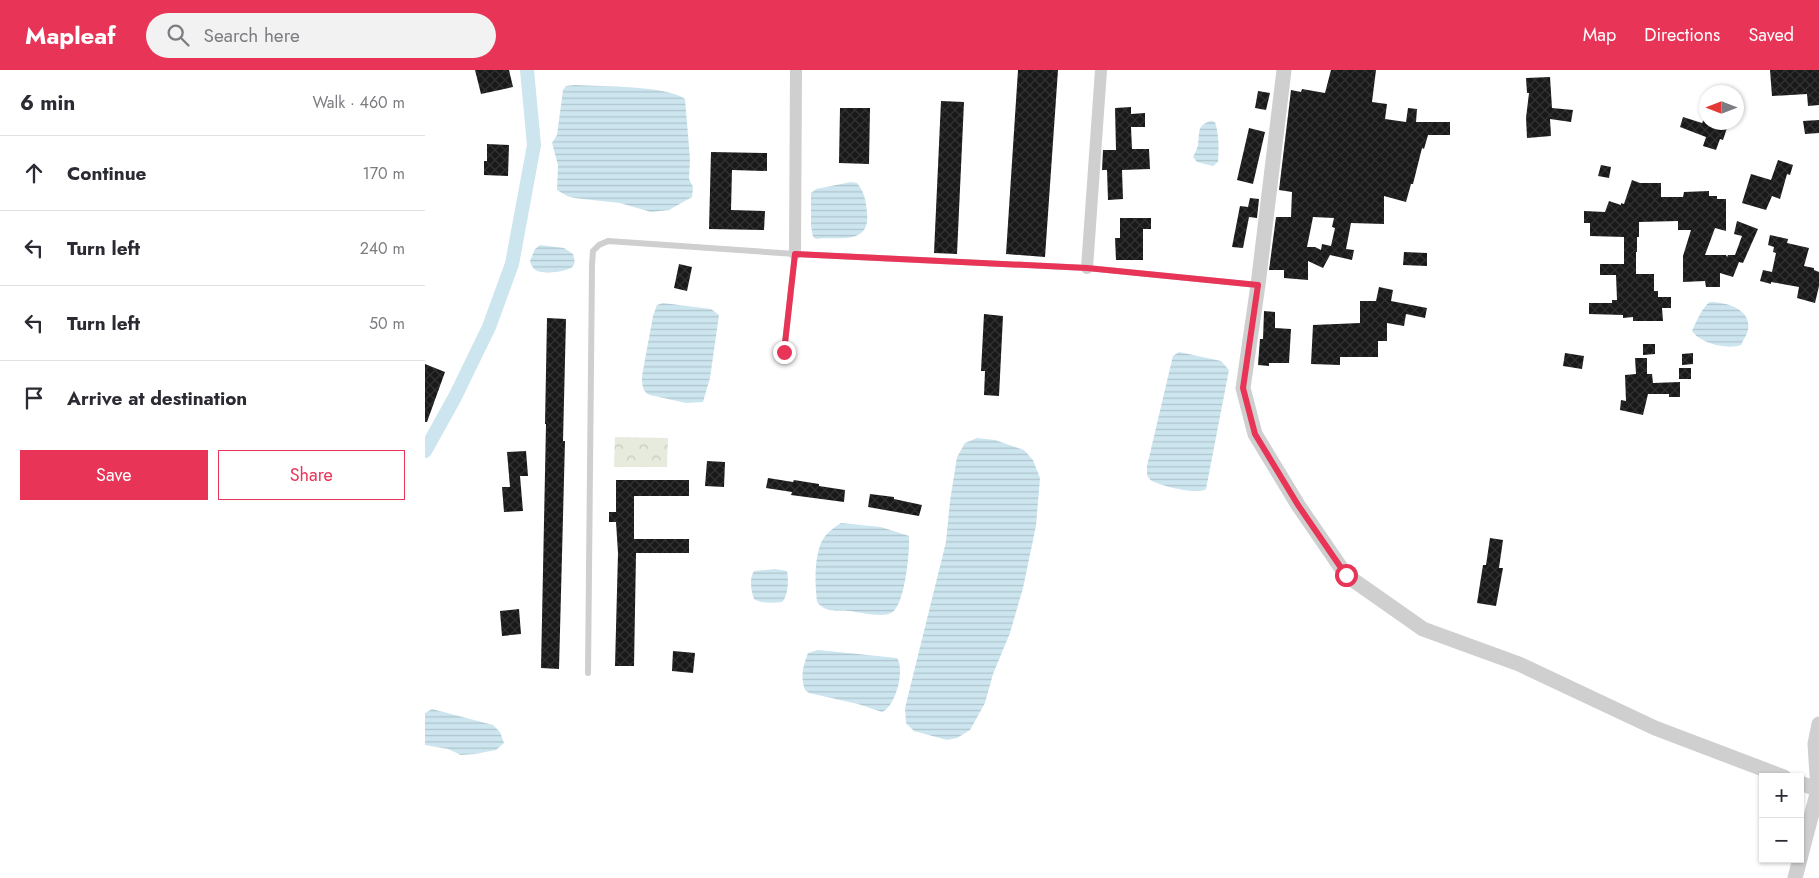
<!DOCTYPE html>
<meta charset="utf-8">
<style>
body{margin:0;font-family:Jost,sans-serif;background:#f2f2f3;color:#2b2b33}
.controls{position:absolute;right:15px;bottom:15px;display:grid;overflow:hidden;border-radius:0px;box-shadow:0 1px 4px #0004}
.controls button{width:45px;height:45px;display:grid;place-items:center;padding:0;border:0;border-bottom:1px solid #e1e1e2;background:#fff;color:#2b2b33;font:25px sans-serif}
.compass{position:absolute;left:1274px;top:15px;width:45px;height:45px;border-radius:50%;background:#fff;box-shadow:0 1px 4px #0004;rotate:270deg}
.stop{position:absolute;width:15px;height:15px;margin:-11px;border:4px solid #e83456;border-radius:50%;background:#fff}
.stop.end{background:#e83456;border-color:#fff;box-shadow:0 1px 5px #0008}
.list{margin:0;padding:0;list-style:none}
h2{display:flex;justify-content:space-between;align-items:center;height:65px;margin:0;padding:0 20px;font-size:21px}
h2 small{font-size:16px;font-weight:400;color:#7c7c81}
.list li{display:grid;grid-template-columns:32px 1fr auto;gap:15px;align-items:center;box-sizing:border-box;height:75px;padding:0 20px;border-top:1px solid #e1e1e2}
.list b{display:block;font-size:19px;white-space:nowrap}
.list em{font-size:16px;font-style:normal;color:#7c7c81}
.actions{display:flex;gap:10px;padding:15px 20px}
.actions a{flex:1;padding:11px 0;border:1px solid #e83456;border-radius:0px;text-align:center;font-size:18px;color:#e83456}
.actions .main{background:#e83456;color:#fff}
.icon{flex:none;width:28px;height:28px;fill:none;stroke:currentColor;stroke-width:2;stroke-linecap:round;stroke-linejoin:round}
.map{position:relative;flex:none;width:1394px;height:808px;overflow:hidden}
header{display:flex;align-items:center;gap:30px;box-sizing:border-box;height:70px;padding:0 25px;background:#e83456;color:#fff}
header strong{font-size:24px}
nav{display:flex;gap:28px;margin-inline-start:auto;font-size:18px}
.search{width:350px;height:45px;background:#f2f2f3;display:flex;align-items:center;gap:12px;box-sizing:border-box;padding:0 18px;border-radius:28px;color:#7c7c81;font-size:19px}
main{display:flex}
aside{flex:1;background:#fff}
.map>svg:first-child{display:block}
.park{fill:url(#park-crowns)}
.water{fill:url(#water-rules)}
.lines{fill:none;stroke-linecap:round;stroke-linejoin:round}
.canal{stroke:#cce5ee;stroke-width:14}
.building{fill:url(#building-cross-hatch);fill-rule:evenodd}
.service{stroke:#cfcfcf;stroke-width:6}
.minor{stroke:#cfcfcf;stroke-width:12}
.tertiary{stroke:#cfcfcf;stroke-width:15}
.route{stroke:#e83456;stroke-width:6}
</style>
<header>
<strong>Mapleaf</strong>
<div class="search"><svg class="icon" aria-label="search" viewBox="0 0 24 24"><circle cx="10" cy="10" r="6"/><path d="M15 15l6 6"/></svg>Search here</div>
<nav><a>Map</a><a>Directions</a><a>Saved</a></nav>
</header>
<main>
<aside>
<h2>6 min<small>Walk · 460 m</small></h2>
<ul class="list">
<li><svg class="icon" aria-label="ahead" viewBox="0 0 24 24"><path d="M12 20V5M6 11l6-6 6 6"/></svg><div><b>Continue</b></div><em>170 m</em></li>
<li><svg class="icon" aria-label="left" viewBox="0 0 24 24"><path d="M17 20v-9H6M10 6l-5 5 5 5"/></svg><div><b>Turn left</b></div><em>240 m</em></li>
<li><svg class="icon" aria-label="left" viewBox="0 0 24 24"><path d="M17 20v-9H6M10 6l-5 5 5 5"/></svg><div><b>Turn left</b></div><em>50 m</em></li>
<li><svg class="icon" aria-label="arrive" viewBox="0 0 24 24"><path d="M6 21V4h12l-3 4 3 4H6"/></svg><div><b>Arrive at destination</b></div></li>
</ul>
<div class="actions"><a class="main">Save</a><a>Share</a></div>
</aside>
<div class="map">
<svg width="1394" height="808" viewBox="0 0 1394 808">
<defs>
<pattern id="park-crowns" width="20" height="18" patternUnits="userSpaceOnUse" patternTransform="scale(1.25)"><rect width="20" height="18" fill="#e6ebdd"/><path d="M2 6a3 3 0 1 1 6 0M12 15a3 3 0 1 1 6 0" fill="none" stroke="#c6cabe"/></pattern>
<pattern id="water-rules" width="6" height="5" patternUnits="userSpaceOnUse" patternTransform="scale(1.25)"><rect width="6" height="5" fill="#cce5ee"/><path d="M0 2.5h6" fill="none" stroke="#b0c5cd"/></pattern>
<pattern id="building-cross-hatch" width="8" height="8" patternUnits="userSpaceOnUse" patternTransform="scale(1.25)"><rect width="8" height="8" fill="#191919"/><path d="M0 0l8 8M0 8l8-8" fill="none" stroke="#323232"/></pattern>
</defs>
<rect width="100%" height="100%" fill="#fff"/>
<path class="park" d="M 190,367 L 243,368 L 242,397 L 189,397 Z"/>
<path class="water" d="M 150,15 C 177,17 241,15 260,29 L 265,89 L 264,109 L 268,117 L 267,127 L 244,140 L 226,142 L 195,133 L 149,128 L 142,126 L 132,120 L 133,95 L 127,73 L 132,65 L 138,20 L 141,16 Z
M 786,51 L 790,52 C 794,64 794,80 793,92 L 788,96 L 772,92 L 768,87 C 770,83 772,79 773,75 C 775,63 771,55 786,51 Z
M 426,112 L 432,113 C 440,123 441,131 442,143 C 446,176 411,166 391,169 L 388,167 L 386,156 L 386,123 L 391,119 Z
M 115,175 L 139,178 L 148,184 C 149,188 151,192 148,196 C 144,202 119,204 112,201 C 108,199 106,195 105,191 L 110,179 Z
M 1285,232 C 1301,232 1327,239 1323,260 C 1322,265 1318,270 1316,275 C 1302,280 1275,273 1267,261 C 1271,252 1278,236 1285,232 Z
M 238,233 L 286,239 L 294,245 L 285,308 L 278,332 L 261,333 L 225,325 C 217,322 217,314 217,306 L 228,246 L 232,235 Z
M 754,282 L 796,291 L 804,300 L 781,419 C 773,425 736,416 727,411 C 724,409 724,408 722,405 L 722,396 L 746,294 L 748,286 Z
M 552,368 L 570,370 L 599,380 L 608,390 L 615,408 L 611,456 L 598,518 L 585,563 L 568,604 L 560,633 L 545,660 L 532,668 L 522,670 L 489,661 L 481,653 L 480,638 L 521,472 L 525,431 L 532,387 L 540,373 Z
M 416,453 L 456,457 L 484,466 C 485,480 480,537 466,543 C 456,548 435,542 424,541 C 411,540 401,543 392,532 C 390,514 389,490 396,473 C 400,464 408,458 416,453 Z
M 350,499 L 362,501 C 364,510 363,526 357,532 C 347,533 337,534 329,529 C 326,520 324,509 329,501 Z
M 393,580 L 472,588 C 480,600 471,636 457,642 L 433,634 L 384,623 L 380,620 C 375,606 378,596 383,583 Z
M 7,639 L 68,655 L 75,662 L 79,673 L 71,680 L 50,684 L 36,685 L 23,679 L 0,675 L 0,643 Z"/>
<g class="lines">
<path class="canal" d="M 0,381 L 30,327 L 64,257 L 87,194 L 109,75 L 102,0"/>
</g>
<path class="building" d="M 50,0 L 84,0 L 88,17 L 56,24 Z
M 593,0 L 633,0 L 620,187 L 581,184 Z
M 906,0 L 951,0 L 947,32 L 962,34 L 960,49 L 981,52 L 983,38 L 992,39 L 991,52 L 1025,52 L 1025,65 L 1003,65 L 999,79 L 997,78 L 988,114 L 986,114 L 981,132 L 959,126 L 959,154 L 926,153 L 921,179 L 929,180 L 927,190 L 905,185 L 898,198 L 883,191 L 883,210 L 859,208 L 859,200 L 844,200 L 851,147 L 866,147 L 867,122 L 854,120 L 866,20 L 876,22 L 877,19 L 900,23 ZM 888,147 L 909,148 L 907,157 L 910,158 L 906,176 L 897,174 L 896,180 L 890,177 L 882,177 Z
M 1345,0 L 1394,0 L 1394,35 L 1383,36 L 1382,24 L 1347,26 Z
M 1125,7 L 1127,38 L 1148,40 L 1146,52 L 1125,49 L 1126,66 L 1102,68 L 1101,48 L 1104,23 L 1102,23 L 1101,8 Z
M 833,21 L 845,23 L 841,40 L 830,38 Z
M 516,31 L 539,32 L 532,184 L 509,183 Z
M 706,37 L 706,44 L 720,43 L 720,57 L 706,57 L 707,79 L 724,79 L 725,99 L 697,100 L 698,129 L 683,130 L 682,100 L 677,100 L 678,80 L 691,80 L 690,38 Z
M 415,38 L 445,38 L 444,94 L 414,93 Z
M 1258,47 L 1277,53 L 1279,49 L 1282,50 L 1282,52 L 1304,52 L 1298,70 L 1295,69 L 1291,80 L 1278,76 L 1281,67 L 1255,57 Z
M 1394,50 L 1394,63 L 1380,64 L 1378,51 Z
M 824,58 L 840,62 L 828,114 L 812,110 Z
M 62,74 L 84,75 L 83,106 L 59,105 L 59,91 L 62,91 Z
M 286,82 L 342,83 L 342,101 L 307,100 L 306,140 L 340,141 L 339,160 L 284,159 Z
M 1353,90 L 1368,95 L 1365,105 L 1362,104 L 1355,129 L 1347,126 L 1341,140 L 1317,133 L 1326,104 L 1346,110 Z
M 1176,95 L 1186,97 L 1184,108 L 1173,106 Z
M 1207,110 L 1215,113 L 1236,113 L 1236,127 L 1258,127 L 1259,122 L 1284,121 L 1284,126 L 1292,126 L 1292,129 L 1301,129 L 1301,161 L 1290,158 L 1280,185 L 1301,185 L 1302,187 L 1303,185 L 1310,185 L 1317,166 L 1309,164 L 1312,151 L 1333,159 L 1318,193 L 1314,192 L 1308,207 L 1295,203 L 1295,217 L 1281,217 L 1280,211 L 1258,212 L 1258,186 L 1266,160 L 1253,160 L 1253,151 L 1214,152 L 1214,167 L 1212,167 L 1212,182 L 1211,182 L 1211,204 L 1229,204 L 1229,221 L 1233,221 L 1233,227 L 1246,227 L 1246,238 L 1237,238 L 1238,251 L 1208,251 L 1208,247 L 1198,248 L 1198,245 L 1164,244 L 1164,233 L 1187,233 L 1187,230 L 1192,230 L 1191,205 L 1175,205 L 1175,194 L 1199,194 L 1199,167 L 1165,166 L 1165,153 L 1159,153 L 1159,141 L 1180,142 L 1184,131 L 1196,135 L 1196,133 L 1199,134 Z
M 825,128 L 834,129 L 832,148 L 824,147 L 818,178 L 807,177 L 815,136 L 823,137 Z
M 695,148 L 726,148 L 726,159 L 718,159 L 718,190 L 691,190 L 690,168 L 695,168 Z
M 1345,165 L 1363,169 L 1362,173 L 1384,178 L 1379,196 L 1389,198 L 1389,200 L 1394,202 L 1394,216 L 1390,233 L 1372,228 L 1374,217 L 1346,212 L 1346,214 L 1335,211 L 1338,200 L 1347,202 L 1351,183 L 1348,182 L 1349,177 L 1343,175 Z
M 979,182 L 1002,183 L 1002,196 L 978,195 Z
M 254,194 L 267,197 L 262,221 L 249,218 Z
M 954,217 L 968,220 L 966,231 L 1002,238 L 1000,248 L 981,244 L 979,256 L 962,253 L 962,271 L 953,271 L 953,287 L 915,287 L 915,295 L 886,294 L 888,255 L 935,253 L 935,231 L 951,231 Z
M 839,241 L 850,242 L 850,258 L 866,259 L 864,293 L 844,293 L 844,296 L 833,295 L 835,269 L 838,269 Z
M 559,244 L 578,246 L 574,326 L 559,325 L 560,301 L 556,301 Z
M 122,248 L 141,249 L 138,371 L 140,371 L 134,599 L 116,598 L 121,354 L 120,354 Z
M 1218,274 L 1230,274 L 1230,284 L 1218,285 Z
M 1140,283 L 1159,286 L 1157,299 L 1138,296 Z
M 1268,283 L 1268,294 L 1257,295 L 1257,284 Z
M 1210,288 L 1222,288 L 1222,304 L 1227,304 L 1228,313 L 1255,312 L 1255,327 L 1244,327 L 1244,324 L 1223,324 L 1218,345 L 1195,340 L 1196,330 L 1201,331 L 1200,305 L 1211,304 Z
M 0,294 L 20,302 L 2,352 L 0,352 Z
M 1254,298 L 1266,298 L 1266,309 L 1254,309 Z
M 101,381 L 103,406 L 95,406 L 98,441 L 79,442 L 77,417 L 85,417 L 82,382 Z
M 282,391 L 300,392 L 299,417 L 280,416 Z
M 343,408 L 368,412 L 369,410 L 394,414 L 394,416 L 420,420 L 419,432 L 366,425 L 367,422 L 341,418 Z
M 191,410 L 264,410 L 264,426 L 209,426 L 209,469 L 264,469 L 264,483 L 211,483 L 209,596 L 190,596 L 193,483 L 191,452 L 184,452 L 184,442 L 191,442 Z
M 445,424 L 469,427 L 469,429 L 497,435 L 494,446 L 443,437 Z
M 1065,468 L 1078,470 L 1074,498 L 1078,498 L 1071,536 L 1052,533 L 1058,495 L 1061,495 Z
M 94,539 L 96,564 L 77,566 L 75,541 Z
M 248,581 L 270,583 L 268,603 L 247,601 Z"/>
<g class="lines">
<path class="service" d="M 359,282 L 370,184
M 163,603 L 167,195 L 168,181 L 174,175 L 183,171 L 370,184 L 662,198 L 832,215"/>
<path class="minor" d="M 370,184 L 371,0
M 662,198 L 676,0"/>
<path class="tertiary" d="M 859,0 L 833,215 L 818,318 L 830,364 L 873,435 L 921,505 L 998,559 L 1094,594 L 1230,658 L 1359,707
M 1375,713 L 1394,720
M 1375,789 L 1393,720 L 1390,674 L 1394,654
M 1370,808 L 1375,789"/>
</g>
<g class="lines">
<path class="route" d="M 359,282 L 370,184 L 662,198 L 833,215 L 818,318 L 830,364 L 873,435 L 921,505"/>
</g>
</svg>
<div class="controls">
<button>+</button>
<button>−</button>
</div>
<svg class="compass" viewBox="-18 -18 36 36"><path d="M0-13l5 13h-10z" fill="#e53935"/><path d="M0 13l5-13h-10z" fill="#7c7c81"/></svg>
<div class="stop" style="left:921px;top:505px"></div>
<div class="stop end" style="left:359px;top:282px"></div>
</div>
</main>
